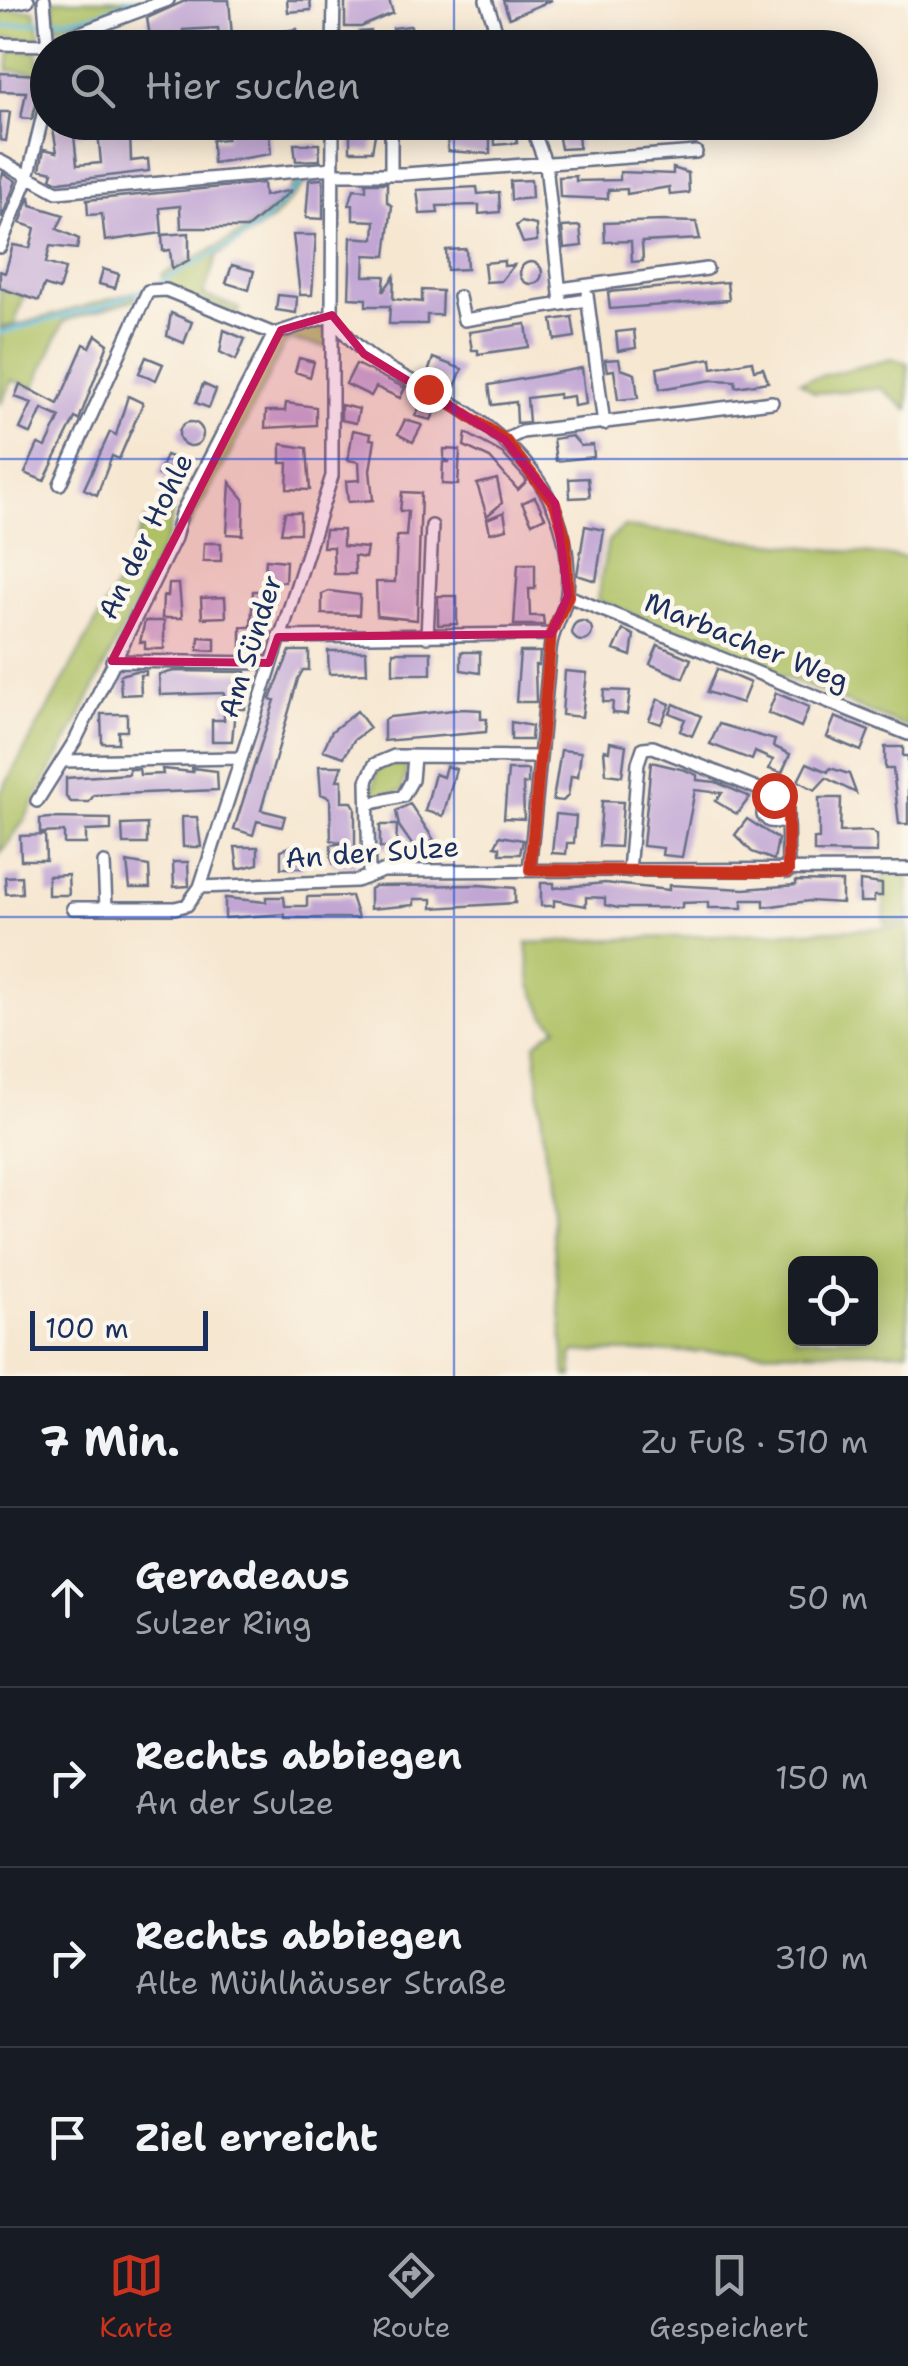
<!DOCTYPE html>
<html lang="de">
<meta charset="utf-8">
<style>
body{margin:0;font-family:"Shantell Sans",sans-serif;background:#242831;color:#f1f3f6}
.controls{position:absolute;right:30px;bottom:30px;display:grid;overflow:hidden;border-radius:15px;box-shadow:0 5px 25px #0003}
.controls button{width:90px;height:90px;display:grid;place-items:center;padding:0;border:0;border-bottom:2px solid #363941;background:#171b24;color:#f1f3f6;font:50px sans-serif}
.scale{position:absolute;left:30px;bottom:25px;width:178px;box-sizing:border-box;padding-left:10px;border:5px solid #1b2f5e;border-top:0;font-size:28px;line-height:35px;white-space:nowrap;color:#1b2f5e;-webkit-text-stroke:8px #fbf7ec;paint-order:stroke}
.stop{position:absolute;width:30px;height:30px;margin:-22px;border:8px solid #c8321e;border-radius:50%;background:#fff}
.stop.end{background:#c8321e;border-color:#fff;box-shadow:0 2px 10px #0008}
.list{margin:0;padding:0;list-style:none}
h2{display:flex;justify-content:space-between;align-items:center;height:130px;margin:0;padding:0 40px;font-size:42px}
h2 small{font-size:32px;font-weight:400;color:#9ea1a6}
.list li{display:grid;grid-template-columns:65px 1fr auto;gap:30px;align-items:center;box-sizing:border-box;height:180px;padding:0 40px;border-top:2px solid #363941}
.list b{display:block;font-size:38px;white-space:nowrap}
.list p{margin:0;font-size:32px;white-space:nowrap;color:#9ea1a6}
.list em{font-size:32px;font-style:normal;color:#9ea1a6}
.icon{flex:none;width:55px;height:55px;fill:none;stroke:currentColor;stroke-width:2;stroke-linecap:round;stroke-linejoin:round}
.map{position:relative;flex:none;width:908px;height:1376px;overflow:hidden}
.search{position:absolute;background:#171b24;box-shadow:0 5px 25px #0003;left:30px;right:30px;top:30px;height:110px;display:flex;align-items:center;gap:25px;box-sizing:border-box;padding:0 35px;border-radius:55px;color:#9ea1a6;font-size:38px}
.sheet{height:850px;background:#171b24}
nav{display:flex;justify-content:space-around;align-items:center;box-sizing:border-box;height:140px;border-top:2px solid #363941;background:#171b24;font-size:28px;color:#9ea1a6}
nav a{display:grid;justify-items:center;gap:5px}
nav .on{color:#c8321e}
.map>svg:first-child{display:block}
.green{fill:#afc165;stroke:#657862;stroke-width:2.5;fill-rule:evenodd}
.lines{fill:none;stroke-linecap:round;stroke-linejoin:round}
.stream{stroke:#5fbbdd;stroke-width:4}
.building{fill:#c1a6d4;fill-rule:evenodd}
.minor-casing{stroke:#686f86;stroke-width:16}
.minor{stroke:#fff;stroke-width:11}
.route{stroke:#c8321e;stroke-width:12}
.marked{fill:#c2185b;fill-opacity:0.2;stroke:#c2185b;stroke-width:8;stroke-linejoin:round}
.grid{fill:none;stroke:#1d4ed8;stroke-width:2.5;stroke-opacity:0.55}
.labels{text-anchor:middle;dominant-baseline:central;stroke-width:9;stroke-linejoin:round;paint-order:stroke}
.street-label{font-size:28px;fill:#1b2f5e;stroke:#fbf7ec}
</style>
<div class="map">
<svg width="908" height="1376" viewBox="0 0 908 1376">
<rect width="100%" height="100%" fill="#fbf7ec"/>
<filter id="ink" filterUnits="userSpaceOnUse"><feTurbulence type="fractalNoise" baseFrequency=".01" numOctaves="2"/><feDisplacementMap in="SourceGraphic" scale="20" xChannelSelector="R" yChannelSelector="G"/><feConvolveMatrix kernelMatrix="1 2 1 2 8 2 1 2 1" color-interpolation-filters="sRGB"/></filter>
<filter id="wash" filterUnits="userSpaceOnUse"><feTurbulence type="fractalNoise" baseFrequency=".0048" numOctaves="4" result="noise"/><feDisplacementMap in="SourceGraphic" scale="40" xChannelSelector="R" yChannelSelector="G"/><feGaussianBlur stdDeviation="2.25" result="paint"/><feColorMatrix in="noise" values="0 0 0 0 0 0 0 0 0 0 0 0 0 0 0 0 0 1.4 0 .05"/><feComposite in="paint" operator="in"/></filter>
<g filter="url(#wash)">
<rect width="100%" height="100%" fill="#f6e7d1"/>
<path class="green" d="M 150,0 L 57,28 L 52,0 Z
M 0,10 L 34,10 L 41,39 L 0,38 Z
M 10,50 L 37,51 L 42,73 L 8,70 Z
M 298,178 L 306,179 L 305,184 L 273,219 L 217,256 L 203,295 L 240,309 L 238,315 L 169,289 L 162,275 C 213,248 266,229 298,178 Z
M 0,288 L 24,296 L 14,325 L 0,327 Z
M 135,292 L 136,299 L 64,321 L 34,388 L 12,380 L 0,405 L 0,330 Z
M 315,323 L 330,335 L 327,347 L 289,340 L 283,346 L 230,454 L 187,530 L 183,522 L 276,336 Z
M 892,359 L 908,363 L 908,410 L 881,388 L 815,393 L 800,381 Z
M 173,510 L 168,536 L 81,715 L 25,819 L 0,854 L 0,794 L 120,579 L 145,520 Z
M 624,527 L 908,558 L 908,728 L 597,600 L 608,541 Z
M 389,762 L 408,763 L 402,791 L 372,798 L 377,769 Z
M 908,872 L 908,923 L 885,924 L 883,873 Z
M 908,927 L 908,1351 L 576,1352 L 572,1356 L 573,1376 L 566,1376 L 535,1044 L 557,1027 L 545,1016 L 531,985 L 527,943 ZM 796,1264 L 870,1264 L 870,1338 L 796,1338 Z"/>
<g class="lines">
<path class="stream" d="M 0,27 L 89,16 L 132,0
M 157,284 L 236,242 L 262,224 L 304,180
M 0,333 L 103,306 L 144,290"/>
</g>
<g id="blocks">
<path class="building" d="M 187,0 L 229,0 L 233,48 L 220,48 L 218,28 L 183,30 L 183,48 L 137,48 L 136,39 L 150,37 L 147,18 Z
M 287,0 L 310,0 L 311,10 L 288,12 Z
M 389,0 L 393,13 L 361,27 L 345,27 L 345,2 Z
M 503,0 L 552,0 L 509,18 Z
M 411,26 L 413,44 L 395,46 L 393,28 Z
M 297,29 L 298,37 L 317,35 L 318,48 L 285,48 L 284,31 Z
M 371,31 L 371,48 L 357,48 L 358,32 Z
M 0,73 L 42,75 L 32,119 L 21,118 L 26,92 L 0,91 Z
M 0,112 L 10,112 L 6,141 L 0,140 Z
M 151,122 L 151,133 L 130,133 L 131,161 L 148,159 L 149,171 L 59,182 L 51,178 L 53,172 L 40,169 L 44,149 L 57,152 L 53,128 ZM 98,132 L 101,163 L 77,165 L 74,135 Z
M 226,122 L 268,122 L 271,154 L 213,163 L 212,140 L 227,139 Z
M 350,122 L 377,124 L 372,151 L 350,151 Z
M 556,122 L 571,122 L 571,129 L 578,128 L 579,148 L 561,149 Z
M 515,125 L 517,143 L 495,145 L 494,126 Z
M 447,131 L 469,131 L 469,139 L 490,138 L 490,154 L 448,151 Z
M 294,144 L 319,144 L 320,160 L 296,161 Z
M 673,168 L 688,173 L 689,193 L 670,195 L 669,187 L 627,194 L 627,189 L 608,190 L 608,199 L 560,197 L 559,177 L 576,176 L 576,181 L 620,180 L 620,172 L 673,174 Z
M 3,173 L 16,181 L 2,218 L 0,182 Z
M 323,179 L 323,219 L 306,218 L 309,180 Z
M 531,180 L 532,198 L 511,200 L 510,181 Z
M 263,183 L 264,196 L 292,190 L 247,228 L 181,228 L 180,206 L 160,208 L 162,233 L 105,241 L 102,214 L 88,215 L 87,200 Z
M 366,183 L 387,183 L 387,202 L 392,206 L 386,256 L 365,255 L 364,276 L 385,276 L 383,292 L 394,276 L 393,299 L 422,302 L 422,290 L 442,291 L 441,315 L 427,315 L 427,324 L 389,324 L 390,306 L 366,306 L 366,299 L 349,298 L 351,237 L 374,239 L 375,221 L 353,220 L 353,205 L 349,205 L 354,189 L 366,190 Z
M 477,187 L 478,194 L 499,192 L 500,212 L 479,214 L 479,205 L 437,206 L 438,213 L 420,214 L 417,190 Z
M 30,196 L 31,205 L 64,215 L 57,229 L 79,239 L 77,249 L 50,246 L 46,263 L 65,269 L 59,290 L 44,285 L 39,301 L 0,288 L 0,271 L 5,273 L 13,245 L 30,248 L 35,228 L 20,223 Z
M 662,221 L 696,222 L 700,239 L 642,242 L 643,261 L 632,262 L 631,241 L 605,242 L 604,223 Z
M 521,222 L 536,225 L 537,241 L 523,243 L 516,226 Z
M 580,226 L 582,246 L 564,248 L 562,227 Z
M 189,233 L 189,260 L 172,269 L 170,250 L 163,251 L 162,235 Z
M 293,235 L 316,235 L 312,295 L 300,295 Z
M 466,249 L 467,269 L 447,270 L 446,250 Z
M 504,261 L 504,266 L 514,265 L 501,281 L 486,282 L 484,263 Z
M520 273a11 11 0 1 1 22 0a11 11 0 1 1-22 0Z
M 232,265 L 254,271 L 249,290 L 226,283 Z
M 103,269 L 119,274 L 115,288 L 99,284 Z
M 727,282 L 729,300 L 610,309 L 608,292 Z
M 278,295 L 297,297 L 296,313 L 276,310 Z
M 171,313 L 192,322 L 184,343 L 167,336 Z
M 572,317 L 575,337 L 555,340 L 552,320 Z
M 526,324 L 529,347 L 478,354 L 478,350 L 472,350 L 469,332 Z
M 224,330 L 245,339 L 236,360 L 220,352 Z
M 634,330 L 636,348 L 618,351 L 616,332 Z
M 96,335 L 108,344 L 79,420 L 75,418 L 44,481 L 25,473 L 38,444 L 46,447 L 60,417 L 42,409 L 31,434 L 20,429 L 32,403 L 15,397 L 20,384 L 58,404 L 84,344 L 90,347 Z
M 146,357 L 163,364 L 156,380 L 139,373 Z
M 299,358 L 314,362 L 310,377 L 295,372 Z
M 433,358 L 462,369 L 455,387 L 428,373 Z
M 711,358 L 712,368 L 752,361 L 754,370 L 763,368 L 768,382 L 736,387 L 735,381 L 713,380 L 660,389 L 657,368 Z
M 619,359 L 621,369 L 635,374 L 638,398 L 618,400 L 614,370 L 607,371 L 605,360 Z
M 356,364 L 405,388 L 400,398 L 376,387 L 371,396 L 346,384 Z
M 582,368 L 586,404 L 574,406 L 573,396 L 559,398 L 559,394 L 527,398 L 529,422 L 517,423 L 516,402 L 492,405 L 489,385 Z
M 203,384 L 216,390 L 209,408 L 196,403 Z
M 128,396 L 143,403 L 119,459 L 112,456 L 97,495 L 84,489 L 110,432 L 116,435 Z
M 422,402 L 436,409 L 431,420 L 415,416 Z
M 286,403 L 316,407 L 316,425 L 265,428 L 266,411 L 285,411 Z
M 341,405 L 359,409 L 356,423 L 341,420 Z
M 405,420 L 422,425 L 413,442 L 398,434 Z
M179 434a12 12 0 1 1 24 0a12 12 0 1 1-24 0Z
M 353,430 L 371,434 L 370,439 L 375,440 L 370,470 L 373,500 L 348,502 L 346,481 L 360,480 L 359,462 L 348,460 Z
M 466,433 L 502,453 L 527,481 L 518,490 L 490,458 L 464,446 Z
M 572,436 L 581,446 L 593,445 L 594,457 L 556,461 L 553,439 Z
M 281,444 L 307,448 L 310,490 L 287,489 L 288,463 L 281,463 Z
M 444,449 L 460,450 L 458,485 L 442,484 L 443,462 L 450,462 L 444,459 Z
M 166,455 L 183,461 L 178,473 L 183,475 L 170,499 L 160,494 L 167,478 L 158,475 Z
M 588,478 L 590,497 L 570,498 L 569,479 Z
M 497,479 L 502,503 L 487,516 L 477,484 Z
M 230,482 L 244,499 L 243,535 L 227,534 Z
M 402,492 L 421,493 L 417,620 L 377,616 L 376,582 L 395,582 L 397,536 L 406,536 L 408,511 L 400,511 Z
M 535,497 L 545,517 L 532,523 L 522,503 Z
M 285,512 L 300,512 L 300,533 L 281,533 Z
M 504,512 L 507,529 L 490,533 L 487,519 Z
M 585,526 L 604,530 L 596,581 L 577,575 Z
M 325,530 L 343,530 L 343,546 L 367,548 L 365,558 L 354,556 L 355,574 L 334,574 L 333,547 L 323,547 Z
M 204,543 L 221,543 L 221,561 L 203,561 Z
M 266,559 L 286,561 L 285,582 L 273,581 L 271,615 L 267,615 L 267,627 L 260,626 L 260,649 L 241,648 L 241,627 L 251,627 L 253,591 L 264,591 Z
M 518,564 L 535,564 L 535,589 L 529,589 L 530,616 L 543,616 L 544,625 L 514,625 Z
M 169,584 L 179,584 L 182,618 L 162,618 L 163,596 L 168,596 Z
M 329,591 L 360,595 L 359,615 L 322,614 L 322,594 Z
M 438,596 L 457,596 L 457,624 L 438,625 Z
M 225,597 L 226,617 L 202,618 L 201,598 Z
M572 631a10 10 0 1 1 20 0a10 10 0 1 1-20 0Z
M 145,621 L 164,621 L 164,649 L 145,649 L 145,642 L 140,642 Z
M 623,630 L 634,635 L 631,656 L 614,650 Z
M 199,637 L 215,638 L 215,651 L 198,650 Z
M 658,645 L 691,659 L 683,678 L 650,664 Z
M 290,651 L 309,651 L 309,670 L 303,670 L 298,679 L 261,810 L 285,816 L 282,827 L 257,821 L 253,835 L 234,829 L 275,700 L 270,699 Z
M 328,651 L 366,651 L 367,673 L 329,674 Z
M 393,652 L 431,652 L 431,674 L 393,674 Z
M 461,652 L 480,652 L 480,673 L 461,670 Z
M 520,652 L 540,652 L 539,665 L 535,665 L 536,702 L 516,702 Z
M 717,669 L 750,683 L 742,703 L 707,692 Z
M 135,671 L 146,671 L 146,675 L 140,675 L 141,694 L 121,695 L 120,675 Z
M 174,671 L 246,672 L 245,709 L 235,709 L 232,741 L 212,741 L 212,720 L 224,720 L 224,693 L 160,695 L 159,675 Z
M 565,671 L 587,673 L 582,717 L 562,715 Z
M 604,690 L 630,691 L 627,714 L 612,713 L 613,702 L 603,702 Z
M 776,693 L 809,707 L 801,727 L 768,713 Z
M 658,699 L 670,704 L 661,724 L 649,720 Z
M 674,704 L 701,716 L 692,736 L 680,731 L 685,719 L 670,713 Z
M 462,709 L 481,710 L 481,719 L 487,719 L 486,732 L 384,741 L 384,720 L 390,717 Z
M 357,711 L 370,728 L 354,740 L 344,757 L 323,750 L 332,731 Z
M 101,714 L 127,714 L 127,731 L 118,731 L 118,743 L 102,743 Z
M 835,717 L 869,731 L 861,751 L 827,737 Z
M 511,722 L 532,726 L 531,740 L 511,740 Z
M 719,724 L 775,740 L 773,746 L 790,754 L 782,773 L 769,769 L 773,760 L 755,752 L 752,760 L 710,744 Z
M 610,742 L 626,745 L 622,776 L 606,774 L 604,750 L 609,751 Z
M 885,747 L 903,747 L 903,756 L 908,756 L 908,824 L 899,824 L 893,769 L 885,769 Z
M 561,750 L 581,752 L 578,777 L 571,776 L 568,796 L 563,801 L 553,800 Z
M 651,762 L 685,770 L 697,775 L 697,780 L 716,782 L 750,797 L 737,814 L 715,801 L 722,793 L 695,790 L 682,857 L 662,855 L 663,848 L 643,846 Z
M 807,763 L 828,772 L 830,768 L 849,774 L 856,793 L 826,778 L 815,790 L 798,781 Z
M 319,766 L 342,766 L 337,780 L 342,780 L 342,802 L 352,802 L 355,807 L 355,865 L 334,865 L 331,858 L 331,845 L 342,843 L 331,840 L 330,798 L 321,794 Z
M 446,766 L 456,769 L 443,816 L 425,811 L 435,774 L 443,777 Z
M 192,768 L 217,771 L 218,790 L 94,795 L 89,802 L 71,802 L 66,797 L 66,778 L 129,774 L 129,769 L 139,769 L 140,775 L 163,774 L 162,769 L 193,772 Z
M 508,770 L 528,770 L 528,784 L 523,784 L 524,819 L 504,818 Z
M 819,798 L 841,798 L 840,832 L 871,831 L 877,835 L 877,853 L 814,852 L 814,839 L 819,839 Z
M 602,801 L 623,802 L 620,847 L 599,846 Z
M 410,804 L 434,840 L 417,852 L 399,826 L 396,811 Z
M 556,814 L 576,816 L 574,843 L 567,843 L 566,854 L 552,853 Z
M 182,817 L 197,817 L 201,847 L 183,847 Z
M 50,818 L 111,819 L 111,830 L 86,831 L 86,844 L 64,844 L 64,832 L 40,833 L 40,819 Z
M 747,819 L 778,839 L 774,860 L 752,852 L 735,835 Z
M 147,824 L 147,844 L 123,844 L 122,825 Z
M 380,825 L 397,825 L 396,848 L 380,848 Z
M 45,835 L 46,860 L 21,860 L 20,836 Z
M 500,836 L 523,840 L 520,854 L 500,854 L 500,847 L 495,846 Z
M 294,845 L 303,845 L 303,868 L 281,868 L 281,850 Z
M 235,847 L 258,847 L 258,864 L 238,869 Z
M 127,862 L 149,866 L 150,888 L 130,888 Z
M 173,862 L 188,862 L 189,886 L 174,887 Z
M 68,875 L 69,895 L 48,895 L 48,876 Z
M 21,876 L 22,893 L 6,894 L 5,877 Z
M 796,881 L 842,882 L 842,903 L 809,901 L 764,907 L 764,900 L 742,900 L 742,908 L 708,908 L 708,902 L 682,903 L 682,908 L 618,908 L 605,905 L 605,898 L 586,897 L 586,906 L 554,900 L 554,906 L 541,906 L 541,883 L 554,883 L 554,888 L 605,883 L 669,890 L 669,885 L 744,889 L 796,885 Z
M 860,881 L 882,884 L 882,896 L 874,896 L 874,902 L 860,902 Z
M 478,885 L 515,888 L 515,903 L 432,908 L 432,899 L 414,899 L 414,905 L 370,909 L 370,889 L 375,886 Z
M 351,896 L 358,918 L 285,918 L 285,914 L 225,918 L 225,898 L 266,902 L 266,897 L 284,897 L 285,906 L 307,906 L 307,897 Z"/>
</g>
</g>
<g filter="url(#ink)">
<use href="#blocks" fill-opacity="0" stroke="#686f86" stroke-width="2.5"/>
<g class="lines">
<g class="minor-casing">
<path id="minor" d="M 44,0 L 48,48
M 486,0 L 502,48
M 0,5 L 28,0
M 0,44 L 48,45 L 168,0
M 333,48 L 334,0
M 473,48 L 578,38
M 333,122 L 332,315 C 364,370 430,383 478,420 C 536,463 574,517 567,593 C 566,612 551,629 550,650 C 543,723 537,796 529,870
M 391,122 L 391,173
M 530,122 L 546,165 L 561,303
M 0,161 L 57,192 L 333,168
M 333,174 L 405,174 L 696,152
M 0,247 L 28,177 L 48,94
M 560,289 L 707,269
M 587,295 L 604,424
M 459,297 L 464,320 L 587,300
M 505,440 L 522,432 L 772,402
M 60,484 L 148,291 L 166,290 L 274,334 L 332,315 L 332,476 L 200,887 L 187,905 L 175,908 L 73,908
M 568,596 L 908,734
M 278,637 L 551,634
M 427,637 L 432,526
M 112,661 L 269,663
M 63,761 L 240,758
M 765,791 L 763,815 L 769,821 L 788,823
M 37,801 L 76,739 L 175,538 L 181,514 L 274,334
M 368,804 L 403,796 L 412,780 L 414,757
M 104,863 L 106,907
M 629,871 L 638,763 L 643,748 L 653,747 L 774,795 L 787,805 L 788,872
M 369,874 L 367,781 L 375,764 L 394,756 L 540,757
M 200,887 L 356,881 L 383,871 L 908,869"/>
</g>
<use href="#minor" class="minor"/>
</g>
</g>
<g class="lines" filter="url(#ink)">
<path class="route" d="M 428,389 L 505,440 L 555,504 L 566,540 L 568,596 L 551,634 L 530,870 L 788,872 L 788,804 L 774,795"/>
</g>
<path class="marked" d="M 332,315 L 364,354 L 505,440 L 555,503 L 568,596 L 551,634 L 278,637 L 269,663 L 112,661 L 281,330 Z"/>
<path class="grid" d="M 454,0 L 454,48M 454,122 L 454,1376M 0,459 L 908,459M 0,917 L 908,917"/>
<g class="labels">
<g class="street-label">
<text transform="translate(145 536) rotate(-64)">An der Hohle</text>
<text transform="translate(747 641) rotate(22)">Marbacher Weg</text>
<text transform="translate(250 646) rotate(-72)">Am Sünder</text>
<text transform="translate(372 852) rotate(-4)">An der Sulze</text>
</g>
</g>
</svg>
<div class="controls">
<button><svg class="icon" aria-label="locate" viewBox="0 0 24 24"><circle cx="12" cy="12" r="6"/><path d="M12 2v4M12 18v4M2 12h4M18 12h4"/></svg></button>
</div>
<div class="scale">100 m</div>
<div class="stop" style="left:774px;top:795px"></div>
<div class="stop end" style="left:428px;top:389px"></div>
<div class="search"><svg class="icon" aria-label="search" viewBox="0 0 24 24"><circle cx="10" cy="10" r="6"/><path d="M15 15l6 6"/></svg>Hier suchen</div>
</div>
<section class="sheet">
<h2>7 Min.<small>Zu Fuß · 510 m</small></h2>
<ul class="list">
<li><svg class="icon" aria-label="ahead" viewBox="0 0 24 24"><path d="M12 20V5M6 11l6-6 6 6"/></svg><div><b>Geradeaus</b><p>Sulzer Ring</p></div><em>50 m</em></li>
<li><svg class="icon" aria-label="right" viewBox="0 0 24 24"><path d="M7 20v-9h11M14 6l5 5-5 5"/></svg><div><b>Rechts abbiegen</b><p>An der Sulze</p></div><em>150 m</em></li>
<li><svg class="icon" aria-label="right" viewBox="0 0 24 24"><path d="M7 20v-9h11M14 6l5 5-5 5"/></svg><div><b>Rechts abbiegen</b><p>Alte Mühlhäuser Straße</p></div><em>310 m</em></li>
<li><svg class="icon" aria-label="arrive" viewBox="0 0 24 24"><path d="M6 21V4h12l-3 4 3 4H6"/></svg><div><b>Ziel erreicht</b></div></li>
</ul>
</section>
<nav>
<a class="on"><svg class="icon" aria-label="map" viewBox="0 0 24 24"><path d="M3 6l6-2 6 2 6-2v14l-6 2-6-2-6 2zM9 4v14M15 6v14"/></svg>Karte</a>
<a><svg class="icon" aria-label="directions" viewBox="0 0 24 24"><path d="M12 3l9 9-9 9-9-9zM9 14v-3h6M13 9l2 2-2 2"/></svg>Route</a>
<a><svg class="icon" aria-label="saved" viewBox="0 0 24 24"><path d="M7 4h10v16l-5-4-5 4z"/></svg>Gespeichert</a>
</nav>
